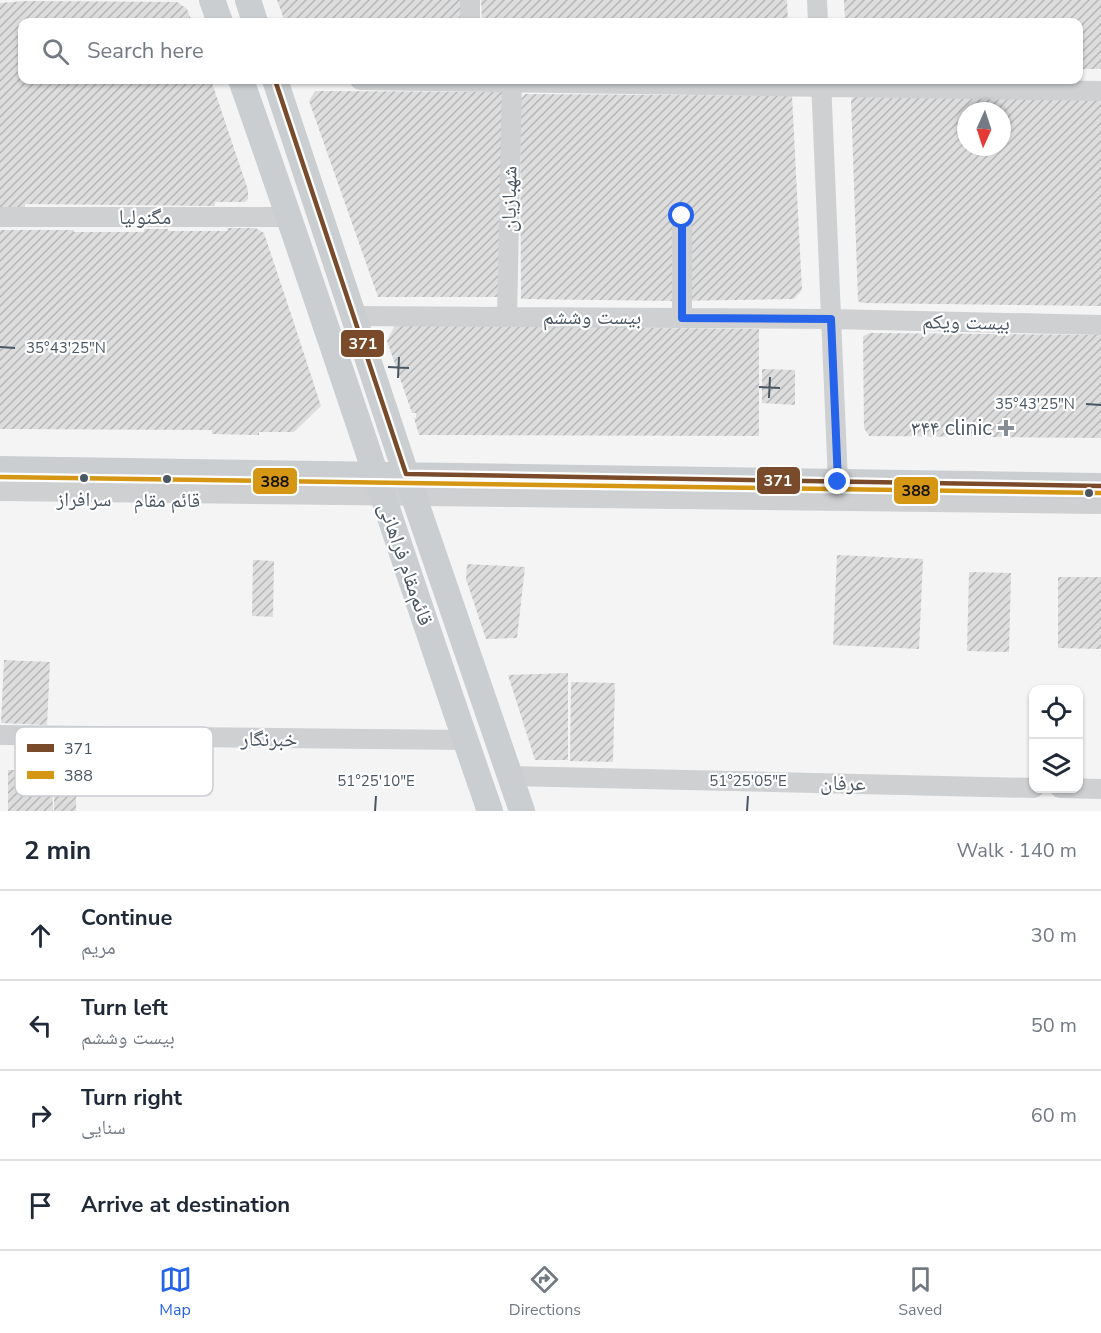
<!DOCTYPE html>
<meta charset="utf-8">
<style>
body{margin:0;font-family:"Nunito Sans","Noto Naskh Arabic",sans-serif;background:#f6f6f7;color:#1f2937}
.controls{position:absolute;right:18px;bottom:18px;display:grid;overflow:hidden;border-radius:12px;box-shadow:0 2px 4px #0004}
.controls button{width:54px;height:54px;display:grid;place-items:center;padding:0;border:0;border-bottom:2px solid #e0e1e3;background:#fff;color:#1f2937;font:30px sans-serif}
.compass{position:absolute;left:957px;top:102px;width:54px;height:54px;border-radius:50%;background:#fff;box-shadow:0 2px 4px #0004;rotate:183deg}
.stop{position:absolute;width:18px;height:18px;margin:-14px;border:4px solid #2563eb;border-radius:50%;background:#fff}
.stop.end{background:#2563eb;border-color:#fff;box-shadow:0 2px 6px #0008}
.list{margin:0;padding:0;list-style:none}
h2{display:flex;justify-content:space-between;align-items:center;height:78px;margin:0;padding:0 24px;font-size:26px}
h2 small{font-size:20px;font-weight:400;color:#747a83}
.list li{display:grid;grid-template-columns:39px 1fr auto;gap:18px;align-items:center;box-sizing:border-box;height:90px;padding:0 24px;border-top:2px solid #e0e1e3}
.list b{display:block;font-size:22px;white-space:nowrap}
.list p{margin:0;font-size:20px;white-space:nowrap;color:#747a83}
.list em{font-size:20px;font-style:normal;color:#747a83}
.icon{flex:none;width:33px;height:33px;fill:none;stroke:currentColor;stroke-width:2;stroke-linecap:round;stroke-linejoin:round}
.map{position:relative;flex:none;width:1101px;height:811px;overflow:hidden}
.search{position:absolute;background:#fff;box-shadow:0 2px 4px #0004;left:18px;right:18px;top:18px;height:66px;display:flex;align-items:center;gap:15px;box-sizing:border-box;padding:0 21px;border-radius:12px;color:#747a83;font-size:22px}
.sheet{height:438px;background:#fff}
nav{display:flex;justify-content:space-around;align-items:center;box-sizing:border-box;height:84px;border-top:2px solid #e0e1e3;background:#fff;font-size:16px;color:#747a83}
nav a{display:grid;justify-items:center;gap:3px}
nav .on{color:#2563eb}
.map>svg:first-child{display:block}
.building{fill:url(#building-hatch);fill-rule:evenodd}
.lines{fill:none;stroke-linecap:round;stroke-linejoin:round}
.minor{stroke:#ced0d2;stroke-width:20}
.major{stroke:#caced1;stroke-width:26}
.bus-1-casing{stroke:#fff;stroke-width:9}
.bus-2-casing{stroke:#fff;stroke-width:9}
.bus-1{stroke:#7a4b2a;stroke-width:4.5}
.bus-2{stroke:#d49613;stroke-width:4.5}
.route{stroke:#2563eb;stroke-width:8}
.ticks{fill:none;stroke:#4a5661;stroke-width:2}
.poi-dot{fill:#868d94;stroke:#fff;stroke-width:2}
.bus-dot{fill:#4a5661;stroke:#fff;stroke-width:2}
.labels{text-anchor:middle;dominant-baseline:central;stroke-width:4.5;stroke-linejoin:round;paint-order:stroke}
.bus-label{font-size:20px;fill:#4a5661;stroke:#fff}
.street-label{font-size:21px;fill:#4a5661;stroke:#fff}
.poi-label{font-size:21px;fill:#4a5661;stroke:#fff;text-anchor:end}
.key{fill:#fff;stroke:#c9ccd0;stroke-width:1.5}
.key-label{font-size:16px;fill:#4a5661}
.ticks-label{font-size:15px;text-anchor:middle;fill:#4a5661;stroke:#fff;stroke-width:4.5;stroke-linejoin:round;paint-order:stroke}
.line-badge{stroke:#fff;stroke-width:2}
.badge-label{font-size:16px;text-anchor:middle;font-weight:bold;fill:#fff}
.pale-badge-label{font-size:16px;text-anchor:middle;font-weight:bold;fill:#111}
</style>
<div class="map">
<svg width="1101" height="811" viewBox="0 0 1101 811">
<defs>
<pattern id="building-hatch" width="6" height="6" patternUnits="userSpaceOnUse" patternTransform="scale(1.5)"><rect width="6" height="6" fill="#ddddde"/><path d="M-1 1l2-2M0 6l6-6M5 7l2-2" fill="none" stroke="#b5b6b7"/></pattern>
</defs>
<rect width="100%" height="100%" fill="#f4f4f4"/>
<path class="building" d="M 277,0 L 466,0 L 466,22 L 285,22 Z
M 481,0 L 787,0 L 788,22 L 482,22 Z
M 844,0 L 1101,0 L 1101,69 L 1078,69 L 1078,22 L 845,22 Z
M 26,1 L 177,2 L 187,9 L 192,22 L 22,22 L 22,80 L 211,80 L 248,190 L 248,199 L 245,202 L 215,202 L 215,206 L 25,204 L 25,209 L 0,209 L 0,3 Z
M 315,91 L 504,92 L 501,297 L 378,297 L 309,101 Z
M 525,94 L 792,96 L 802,290 L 794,299 L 676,301 L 521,299 L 520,100 Z
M 853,97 L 1101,100 L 1101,306 L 862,303 L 858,301 L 851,100 ZM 966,111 L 1002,111 L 1002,147 L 966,147 Z
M 227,228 L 255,228 L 264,233 L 292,317 L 321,406 L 294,432 L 259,432 L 259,435 L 212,434 L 212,430 L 0,429 L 0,230 L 74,230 L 74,232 L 144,232 L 144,229 L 168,229 L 168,231 L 228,231 Z
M 401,319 L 651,328 L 759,329 L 759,436 L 419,435 L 414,418 L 416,418 L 416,413 L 412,413 L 387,341 L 395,325 Z
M 870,333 L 1101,335 L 1101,438 L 869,436 L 864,428 L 863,336 Z
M 762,369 L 795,370 L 795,405 L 762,403 Z
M 837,555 L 923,559 L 919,649 L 833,645 Z
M 253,560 L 274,561 L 273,617 L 252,616 Z
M 467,564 L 525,567 L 517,638 L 486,639 L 466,579 Z
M 969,572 L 1011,573 L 1009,652 L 967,651 Z
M 1058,577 L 1101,577 L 1101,649 L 1058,648 Z
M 4,660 L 50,662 L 47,725 L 1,723 Z
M 568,673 L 568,760 L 535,760 L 508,675 Z
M 571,682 L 615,683 L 613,762 L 570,761 Z
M 54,757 L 77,757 L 76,811 L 54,811 Z
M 8,770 L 52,770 L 53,811 L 8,811 Z"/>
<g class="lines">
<path class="minor" d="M 817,0 L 818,22
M 470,22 L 470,0
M 360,80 L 1101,91
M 821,80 L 838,482
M 0,217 L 290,217
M 354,316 L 831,319 L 1101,325
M 507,317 L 512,82
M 682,318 L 682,216
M 0,491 L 1101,504
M 0,735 L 465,740
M 509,776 L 1034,788
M 1060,788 L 1101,789"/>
<path class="major" d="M 212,0 L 220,22
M 248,0 L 255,22
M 241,80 C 327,322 405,568 490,811
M 275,80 L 406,474 L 522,811
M 0,469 L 1101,486"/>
<g class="bus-1-casing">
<path id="bus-1" d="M 275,80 L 406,474 L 1101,486"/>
</g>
<g class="bus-2-casing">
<path id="bus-2" d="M 0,477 L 1101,493"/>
</g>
<use href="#bus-1" class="bus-1"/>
<use href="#bus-2" class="bus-2"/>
</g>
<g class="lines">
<path class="route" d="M 682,216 L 682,318 L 831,319 L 838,482"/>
</g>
<path class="ticks" d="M 0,347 L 15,348M 388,367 L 409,368M 398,378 L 399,357M 759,387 L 780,388M 769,398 L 770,377M 1086,404 L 1101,405M 375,811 L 376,796M 747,811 L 748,796"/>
<path class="poi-dot" d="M1003 419h6v6h6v6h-6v6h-6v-6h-6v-6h6z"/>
<g class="bus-dot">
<circle cx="84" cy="478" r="5"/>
<circle cx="167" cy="479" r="5"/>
<circle cx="1089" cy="493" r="5"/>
</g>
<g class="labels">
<g class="bus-label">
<text x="84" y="499">سرافراز</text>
<text x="167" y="500">قائم مقام</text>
</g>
<g class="street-label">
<text transform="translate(509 199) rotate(-89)">شهبازیان</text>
<text x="145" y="217">مگنولیا</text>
<text x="592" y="317">بیست وششم</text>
<text transform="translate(966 322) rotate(1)">بیست ویکم</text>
<text transform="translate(406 564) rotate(71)">قائم‌مقام فراهانی</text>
<text transform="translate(269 739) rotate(1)">خبرنگار</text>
<text transform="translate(843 783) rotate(1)">عرفان</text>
</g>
<g class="poi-label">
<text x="992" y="428">۳۴۴ clinic</text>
</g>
</g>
<rect x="15" y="727" width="198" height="69" rx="9" class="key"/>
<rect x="27" y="744" width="27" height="8" fill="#7a4b2a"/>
<rect x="27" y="771" width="27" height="8" fill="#d49613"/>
<g class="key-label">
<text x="64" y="754">371</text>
<text x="64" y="781">388</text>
</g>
<g class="ticks-label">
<text x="66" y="353">35°43'25"N</text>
<text x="1035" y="409">35°43'25"N</text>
<text x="376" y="786">51°25'10"E</text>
<text x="748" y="786">51°25'05"E</text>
</g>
<g class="line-badge">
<rect x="340" y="329" width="45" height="29" rx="6" fill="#7a4b2a"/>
<rect x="756" y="466" width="45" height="29" rx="6" fill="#7a4b2a"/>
<rect x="252" y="467" width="46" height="28" rx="6" fill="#d49613"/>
<rect x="893" y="476" width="46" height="29" rx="6" fill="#d49613"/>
</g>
<g class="badge-label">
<text x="363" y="349">371</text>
<text x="778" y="486">371</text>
</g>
<g class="pale-badge-label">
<text x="275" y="487">388</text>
<text x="916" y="496">388</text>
</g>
</svg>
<div class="controls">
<button><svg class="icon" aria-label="locate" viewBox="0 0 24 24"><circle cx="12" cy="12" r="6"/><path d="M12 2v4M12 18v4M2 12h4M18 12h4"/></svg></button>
<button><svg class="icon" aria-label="layers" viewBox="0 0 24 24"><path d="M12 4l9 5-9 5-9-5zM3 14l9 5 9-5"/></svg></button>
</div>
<svg class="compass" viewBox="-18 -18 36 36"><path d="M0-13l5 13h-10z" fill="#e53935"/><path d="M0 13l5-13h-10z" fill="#747a83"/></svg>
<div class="stop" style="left:682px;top:216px"></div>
<div class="stop end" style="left:838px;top:482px"></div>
<div class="search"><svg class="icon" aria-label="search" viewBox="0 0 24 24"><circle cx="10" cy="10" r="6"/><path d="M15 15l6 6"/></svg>Search here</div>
</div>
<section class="sheet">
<h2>2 min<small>Walk · 140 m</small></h2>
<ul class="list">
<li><svg class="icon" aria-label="ahead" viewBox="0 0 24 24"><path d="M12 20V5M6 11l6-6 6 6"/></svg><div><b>Continue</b><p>مریم</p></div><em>30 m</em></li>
<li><svg class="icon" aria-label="left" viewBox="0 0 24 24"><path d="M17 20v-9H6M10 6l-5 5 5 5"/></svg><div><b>Turn left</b><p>بیست وششم</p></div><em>50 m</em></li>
<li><svg class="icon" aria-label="right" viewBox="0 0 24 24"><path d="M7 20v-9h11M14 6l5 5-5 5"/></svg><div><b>Turn right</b><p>سنایی</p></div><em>60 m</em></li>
<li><svg class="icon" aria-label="arrive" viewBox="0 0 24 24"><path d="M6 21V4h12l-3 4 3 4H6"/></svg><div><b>Arrive at destination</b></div></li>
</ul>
</section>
<nav>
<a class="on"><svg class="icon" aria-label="map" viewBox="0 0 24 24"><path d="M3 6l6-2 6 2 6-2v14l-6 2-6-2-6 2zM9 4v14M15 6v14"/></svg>Map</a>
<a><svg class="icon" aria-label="directions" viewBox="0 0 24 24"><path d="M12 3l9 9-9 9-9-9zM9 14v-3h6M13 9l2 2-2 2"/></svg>Directions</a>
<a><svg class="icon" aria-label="saved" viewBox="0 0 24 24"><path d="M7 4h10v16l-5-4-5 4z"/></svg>Saved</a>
</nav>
